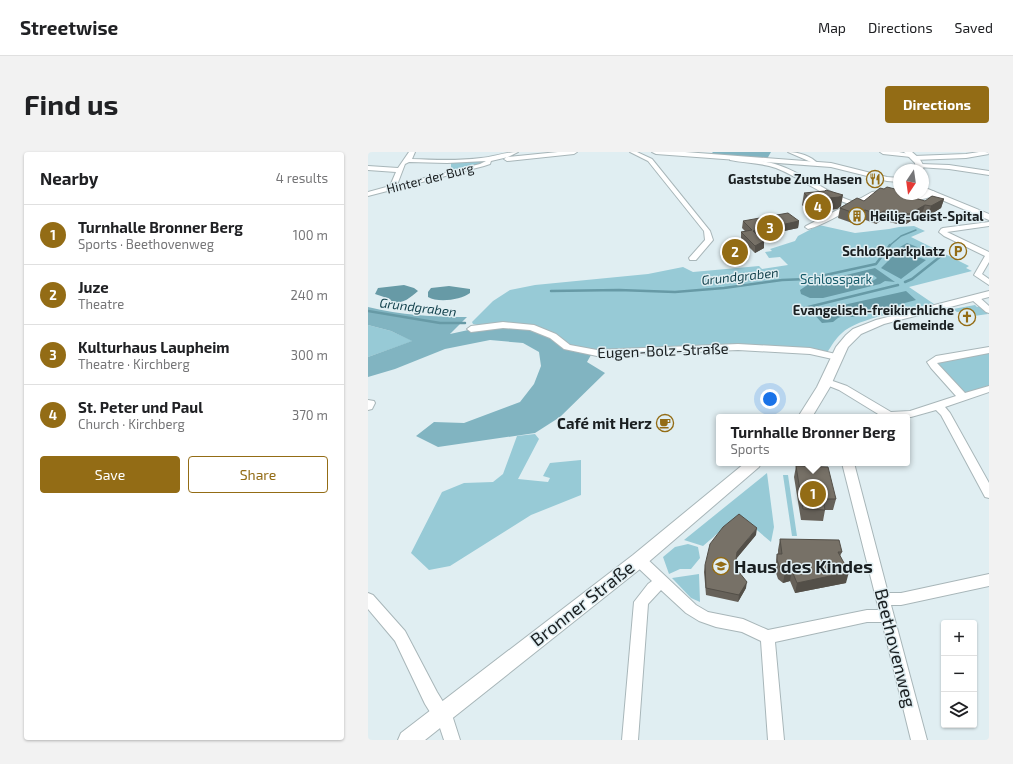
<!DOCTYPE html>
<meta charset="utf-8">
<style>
body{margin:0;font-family:"Exo 2",sans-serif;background:#f2f2f2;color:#202124}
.controls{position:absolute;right:12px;bottom:12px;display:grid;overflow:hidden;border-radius:4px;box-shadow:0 1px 3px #0004}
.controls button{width:36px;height:36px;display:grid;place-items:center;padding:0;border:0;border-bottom:1px solid #e0e0e0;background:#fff;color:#202124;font:20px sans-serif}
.compass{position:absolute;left:525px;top:12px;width:36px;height:36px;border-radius:50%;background:#fff;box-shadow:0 1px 3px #0004;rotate:193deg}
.you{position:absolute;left:402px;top:247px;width:14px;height:14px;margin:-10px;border:3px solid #fff;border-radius:50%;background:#1a73e8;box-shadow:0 0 0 6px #1a73e833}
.badge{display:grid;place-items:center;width:26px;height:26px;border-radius:50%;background:#936c15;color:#fff;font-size:13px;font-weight:700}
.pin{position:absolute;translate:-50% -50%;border:2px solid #fff;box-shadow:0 1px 4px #0006}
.popup{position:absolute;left:348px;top:262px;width:194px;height:52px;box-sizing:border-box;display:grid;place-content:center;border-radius:4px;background:#fff;filter:drop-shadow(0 1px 3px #0005);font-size:13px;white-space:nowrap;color:#757577}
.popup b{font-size:15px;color:#202124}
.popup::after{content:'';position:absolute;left:50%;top:100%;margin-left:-8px;border:8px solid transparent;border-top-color:#fff}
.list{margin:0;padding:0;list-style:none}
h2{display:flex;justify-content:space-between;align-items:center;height:52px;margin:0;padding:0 16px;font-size:17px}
h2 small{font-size:13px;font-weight:400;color:#757577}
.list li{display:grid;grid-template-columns:26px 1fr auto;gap:12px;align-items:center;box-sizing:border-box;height:60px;padding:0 16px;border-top:1px solid #e0e0e0}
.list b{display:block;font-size:15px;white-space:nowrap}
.list p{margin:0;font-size:13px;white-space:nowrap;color:#757577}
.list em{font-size:13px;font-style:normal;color:#757577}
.actions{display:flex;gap:8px;padding:12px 16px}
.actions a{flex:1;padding:9px 0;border:1px solid #936c15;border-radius:4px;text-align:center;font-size:14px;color:#936c15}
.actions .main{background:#936c15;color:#fff}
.icon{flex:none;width:22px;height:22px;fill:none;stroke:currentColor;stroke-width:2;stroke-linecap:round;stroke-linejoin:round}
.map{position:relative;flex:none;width:621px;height:588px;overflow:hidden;border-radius:4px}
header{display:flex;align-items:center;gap:24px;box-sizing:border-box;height:56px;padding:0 20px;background:#fff;border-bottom:1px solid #e0e0e0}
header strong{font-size:19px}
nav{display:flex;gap:22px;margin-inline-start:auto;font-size:14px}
.intro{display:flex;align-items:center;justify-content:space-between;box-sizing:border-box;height:96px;padding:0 24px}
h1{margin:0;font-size:28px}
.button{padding:10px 18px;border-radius:4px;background:#936c15;color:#fff;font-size:14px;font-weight:700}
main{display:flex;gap:24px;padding:0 24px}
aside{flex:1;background:#fff;border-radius:4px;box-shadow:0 1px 3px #0004}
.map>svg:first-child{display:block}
.green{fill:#97cad6}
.forest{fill:#81b4c1}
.water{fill:#679aa6;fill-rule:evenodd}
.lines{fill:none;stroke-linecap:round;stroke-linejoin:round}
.stream-far1{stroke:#679aa6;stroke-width:1.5}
.stream{stroke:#679aa6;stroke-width:2.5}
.minor-casing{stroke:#a8b6b9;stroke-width:2}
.tertiary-casing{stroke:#a8b6b9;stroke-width:2}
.minor{fill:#fff;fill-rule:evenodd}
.tertiary{fill:#fff;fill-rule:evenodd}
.wall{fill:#666159}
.shaded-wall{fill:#534f48}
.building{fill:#777167;stroke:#534f48}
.labels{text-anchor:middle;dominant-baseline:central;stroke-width:3;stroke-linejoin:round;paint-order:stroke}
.far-street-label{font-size:13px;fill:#1a1f21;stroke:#e0eef2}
.far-poi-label{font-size:13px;font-weight:bold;fill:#1a1f21;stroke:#e0eef2;text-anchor:end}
.far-water-label{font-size:13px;font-style:italic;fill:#103f4a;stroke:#e0eef2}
.far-park-label{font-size:13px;fill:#165b6a;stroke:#e0eef2}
.street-label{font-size:15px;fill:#1a1f21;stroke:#e0eef2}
.poi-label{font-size:15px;font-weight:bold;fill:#1a1f21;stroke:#e0eef2;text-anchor:end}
.near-poi-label{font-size:18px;font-weight:bold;fill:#1a1f21;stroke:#e0eef2;text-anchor:start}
.near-street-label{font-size:18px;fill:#1a1f21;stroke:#e0eef2}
</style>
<header>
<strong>Streetwise</strong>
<nav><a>Map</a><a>Directions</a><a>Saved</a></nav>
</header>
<div class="intro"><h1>Find us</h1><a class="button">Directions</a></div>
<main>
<aside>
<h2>Nearby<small>4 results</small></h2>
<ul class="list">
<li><span class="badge">1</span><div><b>Turnhalle Bronner Berg</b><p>Sports · Beethovenweg</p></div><em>100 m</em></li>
<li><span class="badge">2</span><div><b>Juze</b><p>Theatre</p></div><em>240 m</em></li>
<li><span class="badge">3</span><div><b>Kulturhaus Laupheim</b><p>Theatre · Kirchberg</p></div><em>300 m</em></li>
<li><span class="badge">4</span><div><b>St. Peter und Paul</b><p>Church · Kirchberg</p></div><em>370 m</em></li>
</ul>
<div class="actions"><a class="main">Save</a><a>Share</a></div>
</aside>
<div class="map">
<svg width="621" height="588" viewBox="0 0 621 588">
<rect width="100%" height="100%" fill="#e0eef2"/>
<path class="green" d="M 116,8 L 116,10 L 113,12 L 83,19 L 83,11 Z
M 451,73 L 487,81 L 521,77 L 531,75 L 546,74 L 557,79 L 543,85 L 601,114 L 598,116 L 604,119 L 541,135 L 566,152 C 544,157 489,166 474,181 C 468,186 463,194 459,201 L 370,194 L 229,200 L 105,172 L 104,170 L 125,149 L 142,138 L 167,133 L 280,122 L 315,115 L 325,120 L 391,114 L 394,117 L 420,113 L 412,105 L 401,106 L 397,100 L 404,99 L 402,97 L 427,89 L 430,84 Z
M 607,153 L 609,155 L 612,154 L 620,162 L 606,164 L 599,159 L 589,160 L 585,157 Z
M 0,173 L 23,179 L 45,189 L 0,205 Z
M 621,201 L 621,234 L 598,241 L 595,240 L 568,210 Z
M 167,282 L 171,287 L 150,327 L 180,330 L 182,326 L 175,324 L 182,311 L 213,308 L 213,343 L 163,363 L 82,414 L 61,418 L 43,401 L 74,340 L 96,331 L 125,330 L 135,322 L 149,284 Z
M 399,321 L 406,375 L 403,390 L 371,363 L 335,394 L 316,388 Z
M 415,323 L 420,323 L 429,384 L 424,384 Z
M 320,392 L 330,395 L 332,406 L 323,417 L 312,417 L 301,422 L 295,405 L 307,395 Z
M 331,422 L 332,450 L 323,446 L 304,426 Z"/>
<path class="forest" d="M 345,0 L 403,0 L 399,7 L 342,3 Z
M 0,155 C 33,163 65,165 99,165 L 82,182 L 114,175 L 164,174 L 201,194 L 215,198 L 223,203 L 219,210 L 237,221 L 192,265 L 167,281 L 70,295 L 48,284 L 66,270 L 96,271 L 152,250 L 166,232 L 173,214 L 171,200 L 155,191 L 122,188 L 77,197 L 27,217 L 0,225 L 0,205 L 44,189 L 23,179 L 0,173 Z"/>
<path class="water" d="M 539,91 L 567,102 L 561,105 L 532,95 Z
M 531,98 L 558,108 L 533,127 L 513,116 Z
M 507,116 L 527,130 L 517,129 L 512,132 L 455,146 L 442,146 L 433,142 L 432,138 L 441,132 ZM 499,122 L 505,123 L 509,126 C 503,131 492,134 484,130 L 485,127 Z
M 36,133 L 46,136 L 50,139 C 42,146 36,151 25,151 L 22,147 L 7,142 L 10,136 Z
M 81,134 L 102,137 L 102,141 C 93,148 70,151 60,145 L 60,140 L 63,136 Z
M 538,139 L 548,148 L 484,165 L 475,164 L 470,166 L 465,170 L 454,171 L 444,160 Z"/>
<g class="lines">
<path class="stream-far1" d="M 521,94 L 533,84 L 548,78"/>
<path class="stream" d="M 537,130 L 544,127 L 573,104
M 183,139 L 251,138 L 307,140 L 356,136 L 414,128 L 439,127 L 508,112 L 522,93
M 428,158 L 530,133
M 0,159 L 72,171 L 97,171"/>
<g class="minor-casing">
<path id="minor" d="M 41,0 L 47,0 L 44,7 C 66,8 90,9 113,6 C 125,5 138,0 150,0 L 140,5 L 123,9 L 122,12 L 116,14 L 0,44 L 0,40 L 22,34 L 28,20 L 0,18 L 0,14 L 30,16 ZM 118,9 L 112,12 L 29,33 L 37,12 L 41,10 L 79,11 Z
M 190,0 L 209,0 L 206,2 L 139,9 L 136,7 L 139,5 Z
M 262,0 L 269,0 L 284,7 L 342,79 L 345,88 L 328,108 L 322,108 L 321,106 L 337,88 L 336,79 L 280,9 Z
M 420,0 C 430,0 444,4 450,12 L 445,13 L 443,10 Z
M 512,0 L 531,0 L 546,3 L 543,5 L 515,2 Z
M 611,0 L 621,0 L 621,2 L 598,6 L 546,8 L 543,6 L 546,4 L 598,2 Z
M 364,5 C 379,8 396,8 410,13 C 437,22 459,41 486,50 L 504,40 L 513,39 L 540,44 L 565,39 L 568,41 C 548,57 522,38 506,44 C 499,46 493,51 487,54 C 473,62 456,73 440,77 L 437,75 L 438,74 L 481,52 C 455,44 433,26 408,16 C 394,11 377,11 362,8 L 362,6 Z
M 552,12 L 581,13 L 621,19 L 621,23 L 581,17 L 550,15 L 549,14 Z
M 621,70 L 621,74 L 579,80 L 621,100 L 621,110 L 614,122 L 621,127 L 621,133 L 606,123 L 617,104 L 576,84 L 571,80 L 573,77 L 575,76 Z
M 604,144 L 610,144 L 621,154 L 621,161 L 618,160 L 604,148 L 603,146 Z
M 135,170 L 166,173 L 188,182 L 202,193 L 229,198 L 370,192 L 442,196 L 472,203 L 474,205 L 469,208 L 442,202 L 370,198 L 229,204 L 196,197 L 182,186 L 162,178 L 135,176 L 103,180 L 99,177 L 103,174 Z
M 621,195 L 621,201 L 569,211 L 597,241 L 621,234 L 621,240 L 577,255 L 582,261 L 621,331 L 621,346 L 617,345 L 573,263 L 568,258 L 543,265 L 515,265 L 471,238 L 456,232 L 454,230 L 459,227 L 479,234 L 523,260 L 542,259 L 588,244 L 563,216 L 559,210 L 568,204 Z
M 0,248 L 6,249 L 7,251 L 4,257 L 0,258 Z
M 474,311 L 486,311 L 520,441 L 533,441 L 621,422 L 621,434 L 533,453 L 523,453 L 559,588 L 543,588 L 514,470 L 499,470 L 407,490 L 416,588 L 400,588 L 393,489 L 374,480 L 348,475 L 331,469 L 318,461 L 293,438 L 280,452 L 270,588 L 254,588 L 266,450 L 280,432 L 284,429 L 266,412 L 264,408 L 266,404 L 271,403 L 276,404 L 328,453 L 340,460 L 375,467 L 400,478 L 499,458 L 511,458 Z
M 0,441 L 5,443 L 37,479 L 69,540 L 85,566 L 92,588 L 76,588 L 72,576 L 57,552 L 27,489 L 0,457 Z"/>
</g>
<g class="tertiary-casing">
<path id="tertiary" d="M 284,0 L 317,0 L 463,11 L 519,25 L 531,26 L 531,30 L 519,29 L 463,15 L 288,2 Z
M 536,0 L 544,0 C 550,5 557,11 555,19 L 548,18 L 547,11 Z
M 555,35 L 621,62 L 621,68 L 555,40 Z
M 621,139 L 621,145 L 516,172 L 493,182 L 480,195 L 462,235 L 444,265 L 430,265 L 449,235 L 468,195 L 478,183 L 485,177 L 508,168 Z
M 377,311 L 393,311 L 391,315 L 277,413 L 57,588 L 30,588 L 33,581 L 265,403 Z"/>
</g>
<use href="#minor" class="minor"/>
<use href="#tertiary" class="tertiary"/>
</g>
<path class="wall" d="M 436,41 L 473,54 L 469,57 L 441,60 L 434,53 Z
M 542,42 L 542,44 L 557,49 L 576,47 L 573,56 L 560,64 L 554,62 L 538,72 L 533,70 L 529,72 L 514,68 L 508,72 L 495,67 L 487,72 L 470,66 L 472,56 Z
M 375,69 L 431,69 L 430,76 L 391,84 L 396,89 L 396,96 L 387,101 L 373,87 L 373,80 L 377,79 L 374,76 Z
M 428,314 L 468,347 L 465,358 L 457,358 L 455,369 L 433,368 L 426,325 Z
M 388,383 L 368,407 L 367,415 L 378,436 L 370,450 L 338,443 L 336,420 L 337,413 Z
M 412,387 L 474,400 L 472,404 L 478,431 L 427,441 L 422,429 L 415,431 L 410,427 L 407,418 L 409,402 L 410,402 L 410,398 Z"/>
<path class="shaded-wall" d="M 475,43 L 473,54 L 469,57 L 441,60 L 443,48 Z
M 576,47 L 573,56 L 560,64 L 563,54 Z
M 557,53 L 554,62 L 538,72 L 541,62 Z
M 497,58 L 495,67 L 487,72 L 489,62 Z
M 516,59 L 514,68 L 508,72 L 510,62 Z
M 535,60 L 533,70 L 529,72 L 532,62 Z
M 431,69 L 430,76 L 385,86 L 385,79 Z
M 396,89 L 396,96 L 387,101 L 387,94 Z
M 389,376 L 388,383 L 368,407 L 369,400 Z
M 424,419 L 422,429 L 415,431 L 417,420 Z
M 481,420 L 478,431 L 427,441 L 429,431 Z
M 379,430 L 378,436 L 370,450 L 371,443 Z"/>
<path class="building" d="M 519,35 L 531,38 L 531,42 L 541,42 L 540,44 L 557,49 L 564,44 L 576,47 L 563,54 L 557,53 L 541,62 L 535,60 L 532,62 L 516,59 L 510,62 L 497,58 L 489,62 L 472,56 L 489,46 L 496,49 L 512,36 L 516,37 Z
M 458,38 L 475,43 L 471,45 L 443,48 L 436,41 L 457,39 Z
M 420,61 L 431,69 L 385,79 L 396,89 L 387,94 L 373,80 L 384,78 L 375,69 Z
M 428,314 L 460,315 L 468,347 L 455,347 L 457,358 L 435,357 Z
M 371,362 L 389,376 L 369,400 L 367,415 L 379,430 L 371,443 L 338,436 L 337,413 L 342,392 L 355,375 Z
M 412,387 L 471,388 L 474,400 L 470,400 L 481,420 L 429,431 L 424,419 L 417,420 L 412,416 L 409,408 L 409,402 L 414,402 Z"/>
<defs>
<g id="restaurant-ring" transform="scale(0.9)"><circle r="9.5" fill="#e0eef2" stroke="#936c15" stroke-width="1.5"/><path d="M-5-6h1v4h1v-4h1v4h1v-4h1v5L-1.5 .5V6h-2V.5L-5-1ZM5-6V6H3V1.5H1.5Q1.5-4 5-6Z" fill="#936c15"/></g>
<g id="building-ring" transform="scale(0.9)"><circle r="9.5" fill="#e0eef2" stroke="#936c15" stroke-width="1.5"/><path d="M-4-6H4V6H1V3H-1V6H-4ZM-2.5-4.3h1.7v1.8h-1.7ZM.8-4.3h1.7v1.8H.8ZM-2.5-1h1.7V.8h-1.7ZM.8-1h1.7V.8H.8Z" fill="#936c15"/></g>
<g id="parking-ring" transform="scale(0.9)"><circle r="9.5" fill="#e0eef2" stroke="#936c15" stroke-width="1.5"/><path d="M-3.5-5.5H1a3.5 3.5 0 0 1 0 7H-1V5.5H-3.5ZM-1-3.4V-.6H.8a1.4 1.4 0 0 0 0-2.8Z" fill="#936c15"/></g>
<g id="church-ring" transform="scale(0.9)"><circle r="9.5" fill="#e0eef2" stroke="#936c15" stroke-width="1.5"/><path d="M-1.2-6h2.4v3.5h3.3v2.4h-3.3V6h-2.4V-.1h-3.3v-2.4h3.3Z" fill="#936c15"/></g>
<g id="cafe-ring" transform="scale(0.9)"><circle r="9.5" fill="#e0eef2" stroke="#936c15" stroke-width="1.5"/><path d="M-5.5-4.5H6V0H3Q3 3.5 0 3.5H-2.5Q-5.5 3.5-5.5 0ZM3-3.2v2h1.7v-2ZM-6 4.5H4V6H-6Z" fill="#936c15"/></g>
<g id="school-ring" transform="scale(0.9)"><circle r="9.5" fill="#e0eef2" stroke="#936c15" stroke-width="1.5"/><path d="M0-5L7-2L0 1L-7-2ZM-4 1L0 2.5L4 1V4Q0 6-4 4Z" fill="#936c15"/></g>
</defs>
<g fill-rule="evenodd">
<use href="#restaurant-ring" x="507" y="27"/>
<use href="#building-ring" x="489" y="64"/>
<use href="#parking-ring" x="590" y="99"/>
<use href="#church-ring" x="599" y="165"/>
<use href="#cafe-ring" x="297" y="271"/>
<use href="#school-ring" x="353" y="414"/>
</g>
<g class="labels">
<g class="far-street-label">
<text transform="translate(62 26) rotate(-14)">Hinter der Burg</text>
</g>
<g class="far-poi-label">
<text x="494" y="27">Gaststube Zum Hasen</text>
<text x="502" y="64" text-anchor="start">Heilig-Geist-Spital</text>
<text x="577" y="99">Schloßparkplatz</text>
<text x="586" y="158">Evangelisch-freikirchliche<tspan x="586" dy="15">Gemeinde</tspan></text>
</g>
<g class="far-water-label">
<text transform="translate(372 124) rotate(-6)">Grundgraben</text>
<text transform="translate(50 155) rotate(7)">Grundgraben</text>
</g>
<g class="far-park-label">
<text x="468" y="127">Schlosspark</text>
</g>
<g class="street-label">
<text transform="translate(295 198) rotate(-2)">Eugen-Bolz-Straße</text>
</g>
<g class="poi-label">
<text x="284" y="271">Café mit Herz</text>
</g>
<g class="near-poi-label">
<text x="366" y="414">Haus des Kindes</text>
</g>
<g class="near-street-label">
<text transform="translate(214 451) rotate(-38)">Bronner Straße</text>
<text transform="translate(528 496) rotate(76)">Beethovenweg</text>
</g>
</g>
</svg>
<div class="controls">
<button>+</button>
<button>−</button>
<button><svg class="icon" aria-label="layers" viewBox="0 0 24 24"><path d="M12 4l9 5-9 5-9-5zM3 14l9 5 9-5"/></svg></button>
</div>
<svg class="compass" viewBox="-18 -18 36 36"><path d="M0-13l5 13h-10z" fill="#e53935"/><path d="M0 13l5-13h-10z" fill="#757577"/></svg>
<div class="you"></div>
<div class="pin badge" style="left:445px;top:342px">1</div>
<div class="popup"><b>Turnhalle Bronner Berg</b>Sports</div>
<div class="pin badge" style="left:367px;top:100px">2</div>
<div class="pin badge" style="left:402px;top:76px">3</div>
<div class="pin badge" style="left:450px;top:55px">4</div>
</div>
</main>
